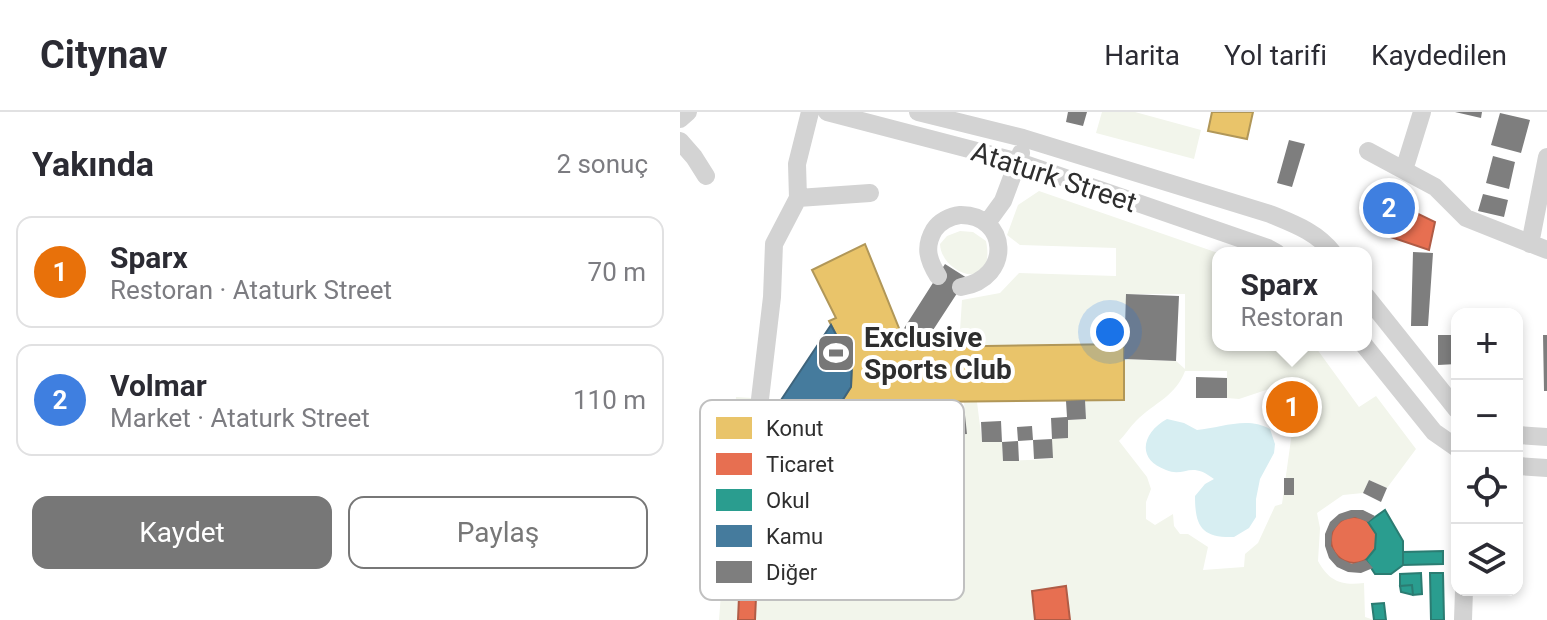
<!DOCTYPE html>
<html lang="tr">
<meta charset="utf-8">
<style>
body{margin:0;font-family:Roboto,sans-serif;background:#f2f2f3;color:#2b2b33}
.controls{position:absolute;right:24px;bottom:24px;display:grid;overflow:hidden;border-radius:16px;box-shadow:0 4px 12px #0003}
.controls button{width:72px;height:72px;display:grid;place-items:center;padding:0;border:0;border-bottom:2px solid #e1e1e2;background:#fff;color:#2b2b33;font:40px sans-serif}
.you{position:absolute;left:430px;top:220px;width:28px;height:28px;margin:-20px;border:6px solid #fff;border-radius:50%;background:#1a73e8;box-shadow:0 0 0 12px #1a73e833}
.badge{display:grid;place-items:center;width:52px;height:52px;border-radius:50%;background:#777;color:#fff;font-size:26px;font-weight:700}
.pin{position:absolute;translate:-50% -50%;border:4px solid #fff;box-shadow:0 2px 8px #0006}
.popup{position:absolute;left:532px;top:135px;width:160px;height:104px;box-sizing:border-box;display:grid;place-content:center;border-radius:16px;background:#fff;filter:drop-shadow(0 2px 6px #0005);font-size:26px;white-space:nowrap;color:#7c7c81}
.popup b{font-size:30px;color:#2b2b33}
.popup::after{content:'';position:absolute;left:50%;top:100%;margin-left:-16px;border:16px solid transparent;border-top-color:#fff}
.list{margin:0;padding:0;list-style:none}
h2{display:flex;justify-content:space-between;align-items:center;height:104px;margin:0;padding:0 32px;font-size:34px}
h2 small{font-size:26px;font-weight:400;color:#7c7c81}
.list li{display:grid;grid-template-columns:52px 1fr auto;gap:24px;align-items:center;box-sizing:border-box;height:112px;margin:0 16px 16px;padding:0 16px;border:2px solid #e1e1e2;border-radius:16px}
.list b{display:block;font-size:30px;white-space:nowrap}
.list p{margin:0;font-size:26px;white-space:nowrap;color:#7c7c81}
.list em{font-size:26px;font-style:normal;color:#7c7c81}
.actions{display:flex;gap:16px;padding:24px 32px}
.actions a{flex:1;padding:18px 0;border:2px solid #777;border-radius:16px;text-align:center;font-size:28px;color:#777}
.actions .main{background:#777;color:#fff}
.icon{flex:none;width:44px;height:44px;fill:none;stroke:currentColor;stroke-width:2;stroke-linecap:round;stroke-linejoin:round}
.map{position:relative;flex:none;width:867px;height:508px;overflow:hidden}
header{display:flex;align-items:center;gap:48px;box-sizing:border-box;height:112px;padding:0 40px;background:#fff;border-bottom:2px solid #e1e1e2}
header strong{font-size:38px}
nav{display:flex;gap:44px;margin-inline-start:auto;font-size:28px}
main{display:flex}
aside{flex:1;background:#fff}
.map>svg:first-child{display:block}
.green{fill:#f2f5eb;fill-rule:evenodd}
.water{fill:#d7eef2}
.homes{fill:#e9c46a;stroke:#b19758;stroke-width:2}
.shops{fill:#e76f51;stroke:#b05c46;stroke-width:2}
.schools{fill:#2a9d8f;stroke:#2b7c72;stroke-width:2}
.public{fill:#457b9d;stroke:#3e647c;stroke-width:2}
.building{fill:#7e7e7e}
.lines{fill:none;stroke-linecap:round;stroke-linejoin:round}
.minor{stroke:#d3d3d3;stroke-width:18}
.labels{text-anchor:middle;dominant-baseline:central;stroke-width:8;stroke-linejoin:round;paint-order:stroke}
.street-label{font-size:28px;fill:#2e2e2e;stroke:#fff}
.poi-label{font-size:28px;font-weight:bold;fill:#2e2e2e;stroke:#fff;text-anchor:start}
.key{fill:#fff;stroke:#c0c0c0;stroke-width:2}
.key-label{font-size:22px;fill:#2e2e2e}
</style>
<header>
<strong>Citynav</strong>
<nav><a>Harita</a><a>Yol tarifi</a><a>Kaydedilen</a></nav>
</header>
<main>
<aside>
<h2>Yakında<small>2 sonuç</small></h2>
<ul class="list">
<li><span class="badge" style="background:#e8710a">1</span><div><b>Sparx</b><p>Restoran · Ataturk Street</p></div><em>70 m</em></li>
<li><span class="badge" style="background:#3f7fe0">2</span><div><b>Volmar</b><p>Market · Ataturk Street</p></div><em>110 m</em></li>
</ul>
<div class="actions"><a class="main">Kaydet</a><a>Paylaş</a></div>
</aside>
<div class="map">
<svg width="867" height="508" viewBox="0 0 867 508">
<rect width="100%" height="100%" fill="#fff"/>
<path class="green" d="M 422,0 L 455,0 L 521,18 L 514,47 L 416,21 Z
M 359,79 L 538,141 L 538,233 L 634,233 L 679,295 L 696,284 L 736,337 L 707,376 L 689,368 L 683,381 L 663,383 L 637,401 L 640,416 L 638,449 C 649,469 661,474 684,471 L 685,505 L 694,508 L 39,508 L 56,285 L 101,288 C 100,316 105,326 128,342 L 96,393 L 145,422 L 223,301 L 239,292 L 244,298 L 267,304 L 270,323 L 286,322 L 284,290 L 297,290 L 302,330 L 322,330 L 323,349 L 372,347 L 372,327 L 388,326 L 388,308 L 406,307 L 405,288 L 440,288 L 444,247 L 496,249 L 505,257 L 505,182 L 447,182 L 444,232 L 279,234 L 282,188 L 320,181 L 339,161 L 436,164 L 436,136 L 340,133 L 327,123 L 338,93 ZM 505,259 L 547,259 L 547,286 L 559,287 L 589,277 L 607,287 L 613,286 L 618,273 L 630,275 L 632,279 L 624,291 L 622,306 L 608,314 L 612,320 L 602,392 L 595,394 L 578,431 L 565,442 L 564,455 L 523,458 L 528,435 L 508,422 L 500,422 L 494,414 L 493,402 L 475,413 L 466,407 L 466,390 L 471,377 L 467,365 L 439,329 C 445,323 450,315 456,309 C 474,291 496,284 505,259 Z
M 280,119 L 293,120 L 306,129 C 317,183 261,162 260,132 L 267,124 Z"/>
<path class="water" d="M 487,307 L 504,311 L 517,318 C 541,316 567,304 590,317 L 595,332 L 594,341 L 580,367 L 576,387 L 576,405 L 569,416 L 554,425 C 522,426 515,415 515,384 L 525,372 L 534,367 C 510,348 505,366 486,358 C 455,347 463,320 487,307 Z"/>
<path class="homes" d="M 532,0 L 573,0 L 567,27 L 528,19 Z
M 185,132 L 221,221 L 242,235 L 444,232 L 444,288 L 244,290 L 223,301 L 146,422 L 96,393 L 171,275 L 172,253 L 149,209 L 156,206 L 132,158 Z"/>
<path class="shops" d="M 695,81 L 755,110 L 749,138 L 693,119 Z
M651 428a23 23 0 1 1 46 0a23 23 0 1 1-46 0Z
M 60,461 L 77,462 L 75,508 L 58,508 Z
M 386,474 L 390,508 L 355,508 L 352,479 Z"/>
<path class="schools" d="M 705,398 L 723,429 L 723,453 L 711,462 L 695,462 L 686,448 L 695,437 L 696,422 L 688,410 Z
M 763,439 L 763,452 L 723,453 L 723,440 Z
M 741,461 L 742,482 L 733,483 L 732,473 L 720,474 L 720,462 Z
M 750,461 L 763,461 L 764,508 L 751,508 Z
M 732,473 L 733,483 L 721,480 L 720,474 Z
M 704,491 L 706,508 L 694,508 L 692,492 Z"/>
<path class="public" d="M 151,213 L 172,253 L 171,275 L 128,342 L 110,329 L 100,307 L 101,288 Z"/>
<path class="building" d="M 388,0 L 407,0 L 403,14 L 386,10 Z
M 775,0 L 802,0 L 801,6 Z
M 820,1 L 850,8 L 841,41 L 811,33 Z
M 609,28 L 625,32 L 612,75 L 597,71 Z
M 813,44 L 835,50 L 829,77 L 806,71 Z
M 803,82 L 828,88 L 824,105 L 798,99 Z
M 733,140 L 753,141 L 748,214 L 731,214 Z
M 265,152 L 287,166 L 242,235 L 221,221 Z
M 446,182 L 499,184 L 496,249 L 444,247 Z
M 758,223 L 777,223 L 777,252 L 758,253 Z
M 863,223 L 867,223 L 867,279 L 864,279 Z
M 516,265 L 547,266 L 547,286 L 516,286 Z
M 405,288 L 406,307 L 388,308 L 388,326 L 372,327 L 371,306 L 387,305 L 386,289 Z
M 285,303 L 287,322 L 269,323 L 267,304 Z
M 321,309 L 322,330 L 338,329 L 337,315 L 352,314 L 353,328 L 372,327 L 373,346 L 354,347 L 353,328 L 338,329 L 339,349 L 323,349 L 322,330 L 302,330 L 301,310 Z
M 604,366 L 614,366 L 614,383 L 604,383 Z
M 689,368 L 707,376 L 701,390 L 683,381 Z
M 671,398 L 683,398 L 695,404 L 688,410 L 675,405 L 661,409 L 652,420 L 651,434 L 659,446 L 672,452 L 686,448 L 693,456 L 681,461 L 668,460 L 657,455 L 649,446 L 645,434 L 645,422 L 650,410 L 659,402 Z"/>
<g class="lines">
<path class="minor" d="M 147,0 L 339,50 L 588,136 L 597,141
M 238,0 L 343,26 L 590,102 C 614,112 637,120 653,141
M 0,7 L 8,0
M 0,29 L 14,45 L 26,64
M 688,39 L 755,75 L 786,106 L 867,138
M 724,58 L 742,0
M 118,86 L 190,81
M 307,111 L 323,89 L 341,41
M 850,132 L 867,45
M 258,164 C 248,148 244,135 254,118 C 259,110 270,104 280,103 C 328,102 334,166 281,175
M 686,184 L 777,298
M 684,233 L 754,320 L 777,336
M 80,287 L 92,185 L 94,132 L 118,86 L 117,52 L 130,0
M 837,323 L 867,325
M 837,354 L 867,356
M 783,508 L 784,478"/>
</g>
<defs>
<g id="stadium-square" transform="scale(2)"><rect x="-9" y="-9" width="18" height="18" rx="4" fill="#777" stroke="#fff"/><path d="M0-5a6.5 5 0 1 0 0 10a6.5 5 0 1 0 0-10ZM-3.5-1.8h7v3.6h-7Z" fill="#fff"/></g>
</defs>
<g fill-rule="evenodd">
<use href="#stadium-square" x="156" y="241"/>
</g>
<g class="labels">
<g class="street-label">
<text transform="translate(374 65) rotate(18)">Ataturk Street</text>
</g>
<g class="poi-label">
<text x="184" y="225">Exclusive<tspan x="184" dy="32">Sports Club</tspan></text>
</g>
</g>
<rect x="20" y="288" width="264" height="200" rx="12" class="key"/>
<rect x="36" y="305" width="36" height="22" fill="#e9c46a"/>
<rect x="36" y="341" width="36" height="22" fill="#e76f51"/>
<rect x="36" y="377" width="36" height="22" fill="#2a9d8f"/>
<rect x="36" y="413" width="36" height="22" fill="#457b9d"/>
<rect x="36" y="449" width="36" height="22" fill="#7e7e7e"/>
<g class="key-label">
<text x="86" y="324">Konut</text>
<text x="86" y="360">Ticaret</text>
<text x="86" y="396">Okul</text>
<text x="86" y="432">Kamu</text>
<text x="86" y="468">Diğer</text>
</g>
</svg>
<div class="controls">
<button>+</button>
<button>−</button>
<button><svg class="icon" aria-label="locate" viewBox="0 0 24 24"><circle cx="12" cy="12" r="6"/><path d="M12 2v4M12 18v4M2 12h4M18 12h4"/></svg></button>
<button><svg class="icon" aria-label="layers" viewBox="0 0 24 24"><path d="M12 4l9 5-9 5-9-5zM3 14l9 5 9-5"/></svg></button>
</div>
<div class="you"></div>
<div class="pin badge" style="left:612px;top:295px;background:#e8710a">1</div>
<div class="popup"><b>Sparx</b>Restoran</div>
<div class="pin badge" style="left:709px;top:96px;background:#3f7fe0">2</div>
</div>
</main>
